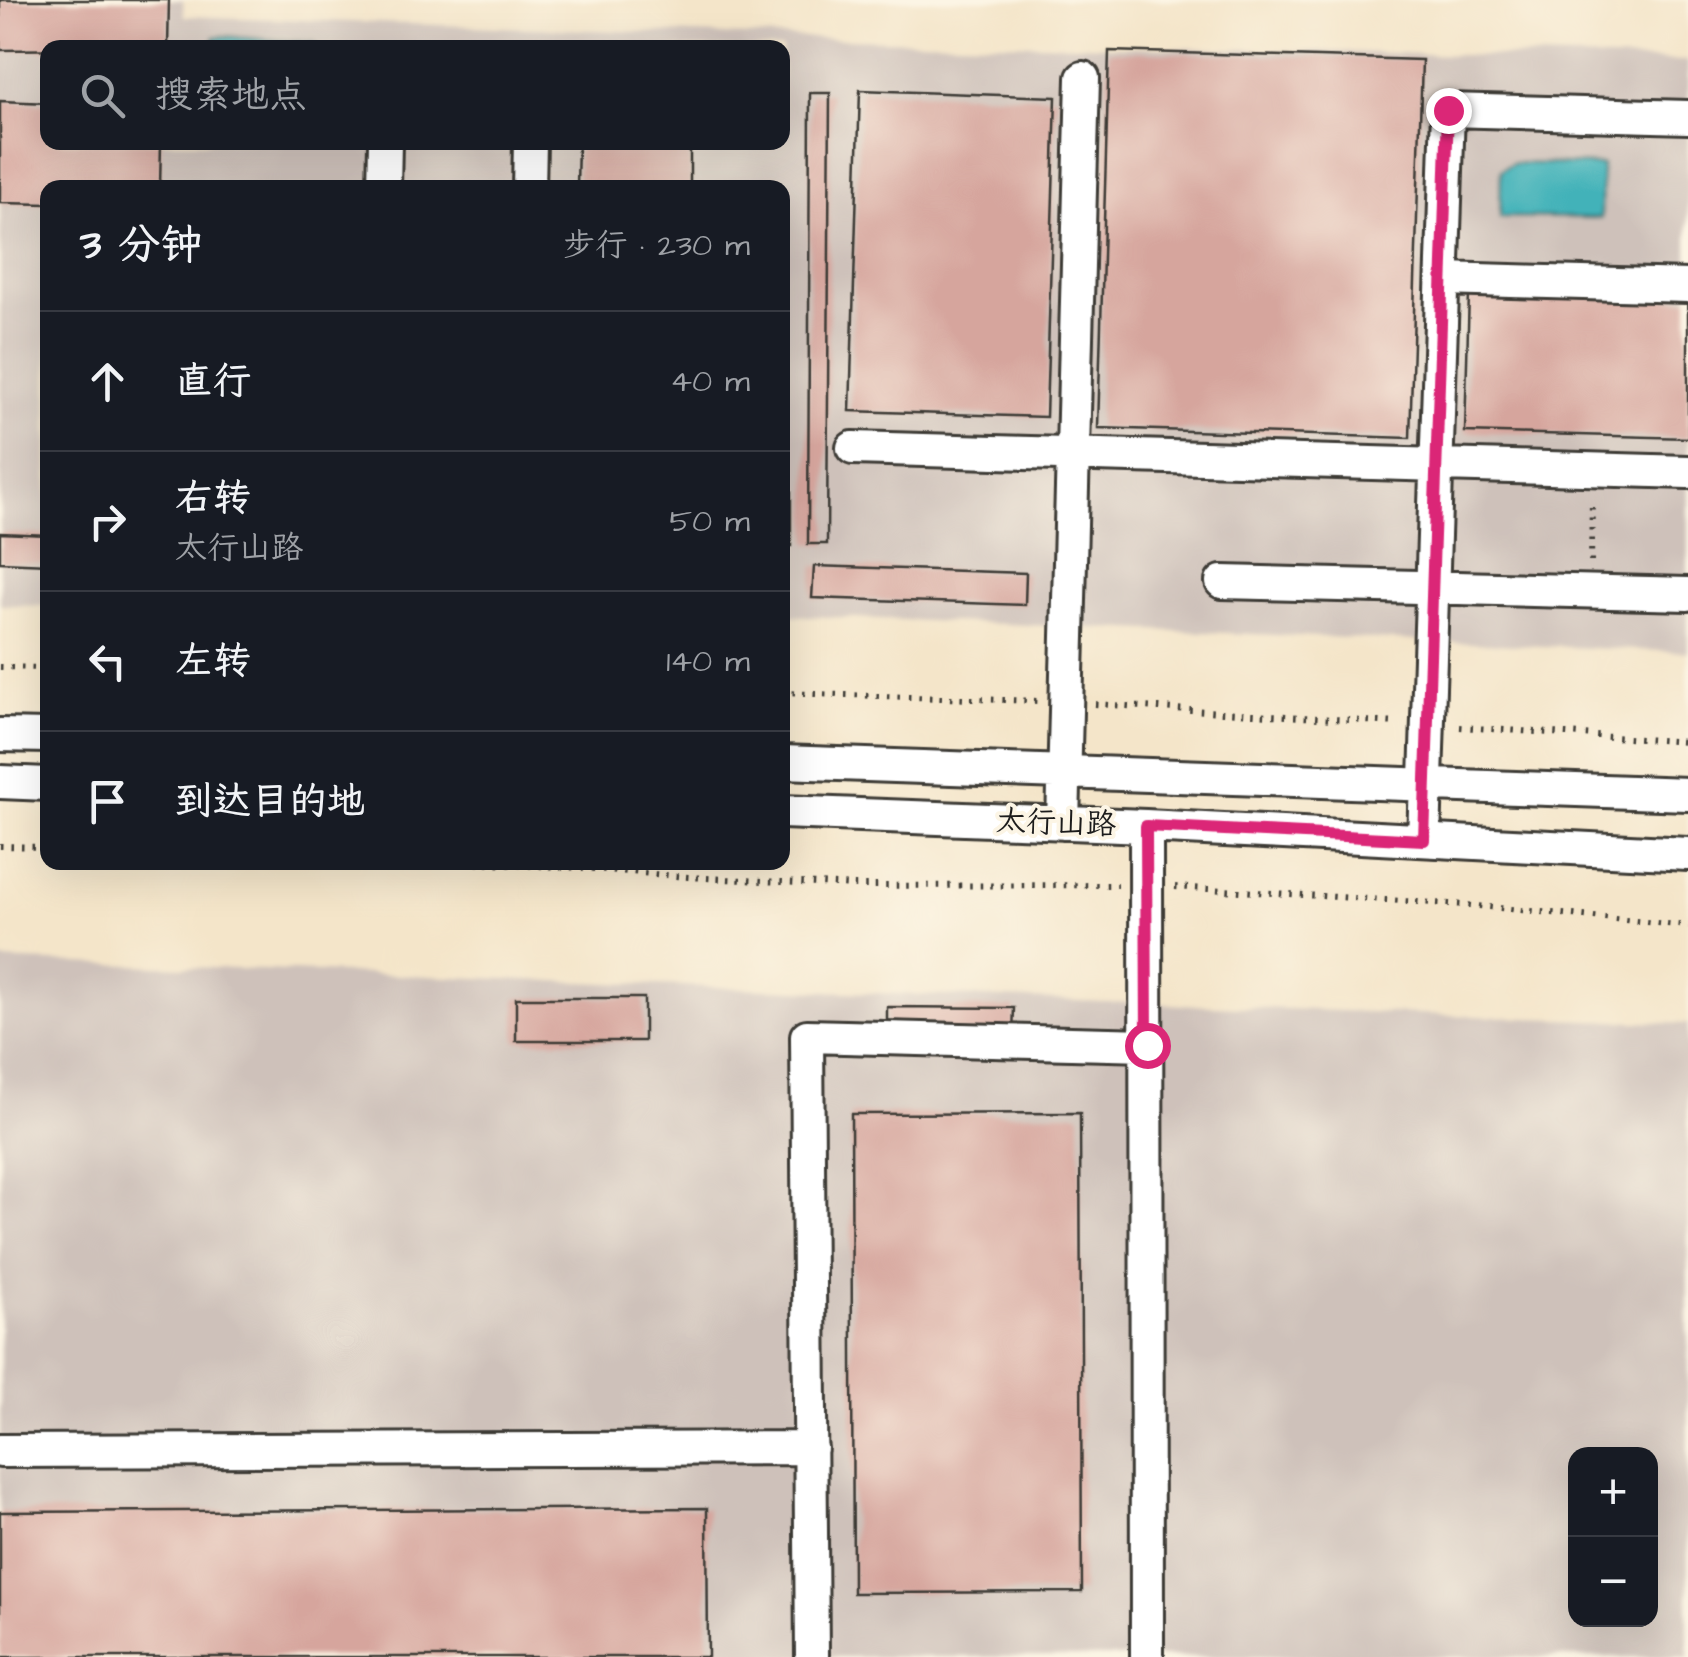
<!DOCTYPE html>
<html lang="zh">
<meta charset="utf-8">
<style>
body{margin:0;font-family:"Architects Daughter","LXGW WenKai TC",sans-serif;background:#242831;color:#f1f3f6}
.controls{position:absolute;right:30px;bottom:30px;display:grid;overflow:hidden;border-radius:20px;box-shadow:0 10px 40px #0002}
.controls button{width:90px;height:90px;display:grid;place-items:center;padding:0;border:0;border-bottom:2px solid #363941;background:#171b24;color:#f1f3f6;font:50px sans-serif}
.stop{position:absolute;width:30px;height:30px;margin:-22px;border:8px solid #db2777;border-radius:50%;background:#fff}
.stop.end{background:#db2777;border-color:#fff;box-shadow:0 2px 10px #0008}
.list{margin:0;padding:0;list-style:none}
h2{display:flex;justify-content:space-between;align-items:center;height:130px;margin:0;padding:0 40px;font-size:42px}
h2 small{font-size:32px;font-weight:400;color:#9ea1a6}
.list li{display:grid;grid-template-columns:65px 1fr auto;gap:30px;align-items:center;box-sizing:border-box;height:140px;padding:0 40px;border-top:2px solid #363941}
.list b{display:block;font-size:38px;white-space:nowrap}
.list p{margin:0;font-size:32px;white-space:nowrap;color:#9ea1a6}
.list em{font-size:32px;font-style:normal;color:#9ea1a6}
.icon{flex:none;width:55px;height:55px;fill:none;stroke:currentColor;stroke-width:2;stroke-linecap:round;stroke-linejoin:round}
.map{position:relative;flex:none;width:1688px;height:1657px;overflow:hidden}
.search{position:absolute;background:#171b24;box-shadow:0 10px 40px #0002;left:40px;top:40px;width:750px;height:110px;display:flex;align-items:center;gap:25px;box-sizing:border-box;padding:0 35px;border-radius:20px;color:#9ea1a6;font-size:38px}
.panel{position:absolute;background:#171b24;box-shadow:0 10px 40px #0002;left:40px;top:180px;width:750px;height:690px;border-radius:20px}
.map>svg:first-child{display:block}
.industrial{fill:#cec1ba;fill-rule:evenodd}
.water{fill:#42b2b9;stroke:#2f676a;stroke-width:2.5}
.building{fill:#d6a59d}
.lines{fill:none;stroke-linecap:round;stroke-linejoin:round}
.minor-casing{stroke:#3c3a36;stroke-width:38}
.path{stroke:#3c3a36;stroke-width:6;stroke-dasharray:2.5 8;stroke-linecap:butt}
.minor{stroke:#fff;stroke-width:32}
.route{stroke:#db2777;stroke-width:12}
.labels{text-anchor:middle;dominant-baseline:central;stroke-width:8;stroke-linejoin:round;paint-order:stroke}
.street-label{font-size:30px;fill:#1c1c1c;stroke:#fcf5e5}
</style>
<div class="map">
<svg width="1688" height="1657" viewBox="0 0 1688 1657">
<rect width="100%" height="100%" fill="#fcf5e5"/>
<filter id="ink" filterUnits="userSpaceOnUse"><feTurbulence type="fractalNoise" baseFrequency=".01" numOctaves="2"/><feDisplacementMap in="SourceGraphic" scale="20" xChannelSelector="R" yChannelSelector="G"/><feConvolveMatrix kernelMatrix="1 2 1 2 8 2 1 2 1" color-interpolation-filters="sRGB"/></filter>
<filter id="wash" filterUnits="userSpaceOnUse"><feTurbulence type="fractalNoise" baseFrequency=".0048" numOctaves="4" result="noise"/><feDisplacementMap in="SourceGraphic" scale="40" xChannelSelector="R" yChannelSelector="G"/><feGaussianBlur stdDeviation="2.25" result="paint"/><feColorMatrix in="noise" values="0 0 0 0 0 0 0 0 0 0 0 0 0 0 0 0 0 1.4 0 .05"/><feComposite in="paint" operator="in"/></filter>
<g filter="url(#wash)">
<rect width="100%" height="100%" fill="#f4e5c9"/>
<path class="industrial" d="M 0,0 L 183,0 L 184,16 L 808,38 L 1688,61 L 1688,652 L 783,615 L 782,188 L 48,188 L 47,606 L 0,605 ZM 48,48 L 782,48 L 782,142 L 48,142 Z
M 0,960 L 1688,1024 L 1688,1657 L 0,1657 ZM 1576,1454 L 1650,1454 L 1650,1620 L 1576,1620 Z"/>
<path class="water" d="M 223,36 L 313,43 L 320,47 L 212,47 L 215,37 Z
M 1512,163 L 1602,165 L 1601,218 L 1500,217 L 1501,170 Z"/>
<g id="blocks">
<path class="building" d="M 0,0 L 169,0 L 168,48 L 0,50 Z
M 1109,51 L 1422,60 L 1410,438 L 1098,428 Z
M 860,90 L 1056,97 L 1046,417 L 850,411 Z
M 810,93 L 830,93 L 827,544 L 808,544 Z
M 0,101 L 48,103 L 48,142 L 161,142 L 160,188 L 48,188 L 48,204 L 0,203 Z
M 578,142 L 690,142 L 690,188 L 577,188 Z
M 1469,293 L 1688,299 L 1688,438 L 1465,432 Z
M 782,492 L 791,492 L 791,546 L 782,546 Z
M 0,533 L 48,535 L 48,564 L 0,562 Z
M 814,566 L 1026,573 L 1025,605 L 812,598 Z
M 516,998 L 644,998 L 644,1041 L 516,1041 Z
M 887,1007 L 1014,1008 L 1013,1033 L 887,1032 Z
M 1080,1113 L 1082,1592 L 853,1593 L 851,1114 Z
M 707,1508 L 708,1657 L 0,1657 L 0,1512 Z"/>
</g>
</g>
<g filter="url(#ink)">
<use href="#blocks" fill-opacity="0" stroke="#3c3a36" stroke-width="2.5"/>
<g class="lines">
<g class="minor-casing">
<path id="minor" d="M 384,188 L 385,142
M 529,188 L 530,142
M 1443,279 L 1688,286
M 853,448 L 1688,472
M 1222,582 L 1688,594
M 0,735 L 48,736
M 782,762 L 1688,794
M 0,782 L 48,784
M 782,812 L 1146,826 L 1688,854
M 1063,823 L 1083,78
M 1146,826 L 1147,1657
M 1424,840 L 1448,110 L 1688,117
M 0,1451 L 811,1448
M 812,1657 L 807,1036 L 1147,1045"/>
</g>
<path class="path" d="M 1591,562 L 1592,500
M 0,667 L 48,668
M 782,693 L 1038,701
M 1095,704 L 1397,723
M 1460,727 L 1688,742
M 0,846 L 48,847
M 445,862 L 583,868 L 688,877 L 855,886 L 1118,885
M 1175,887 L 1467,905 L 1688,926"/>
<use href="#minor" class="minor"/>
</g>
</g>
<g class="lines" filter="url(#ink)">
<path class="route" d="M 1147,1045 L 1146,826 L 1424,840 L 1448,110"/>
</g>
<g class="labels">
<g class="street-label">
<text transform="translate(1056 823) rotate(2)">太行山路</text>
</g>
</g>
</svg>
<div class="controls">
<button>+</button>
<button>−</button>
</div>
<div class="stop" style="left:1147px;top:1045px"></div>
<div class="stop end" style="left:1448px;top:110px"></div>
<div class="search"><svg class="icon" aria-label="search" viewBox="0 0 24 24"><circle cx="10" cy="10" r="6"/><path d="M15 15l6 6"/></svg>搜索地点</div>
<section class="panel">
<h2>3 分钟<small>步行 · 230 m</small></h2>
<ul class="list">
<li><svg class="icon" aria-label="ahead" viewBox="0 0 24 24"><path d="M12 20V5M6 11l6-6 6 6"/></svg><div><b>直行</b></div><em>40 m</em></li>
<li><svg class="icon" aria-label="right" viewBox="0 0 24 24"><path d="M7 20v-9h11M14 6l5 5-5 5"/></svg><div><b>右转</b><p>太行山路</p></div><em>50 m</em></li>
<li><svg class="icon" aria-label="left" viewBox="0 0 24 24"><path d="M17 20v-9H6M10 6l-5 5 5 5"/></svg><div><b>左转</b></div><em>140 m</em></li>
<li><svg class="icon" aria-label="arrive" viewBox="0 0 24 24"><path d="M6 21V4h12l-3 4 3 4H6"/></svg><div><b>到达目的地</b></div></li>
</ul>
</section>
</div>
